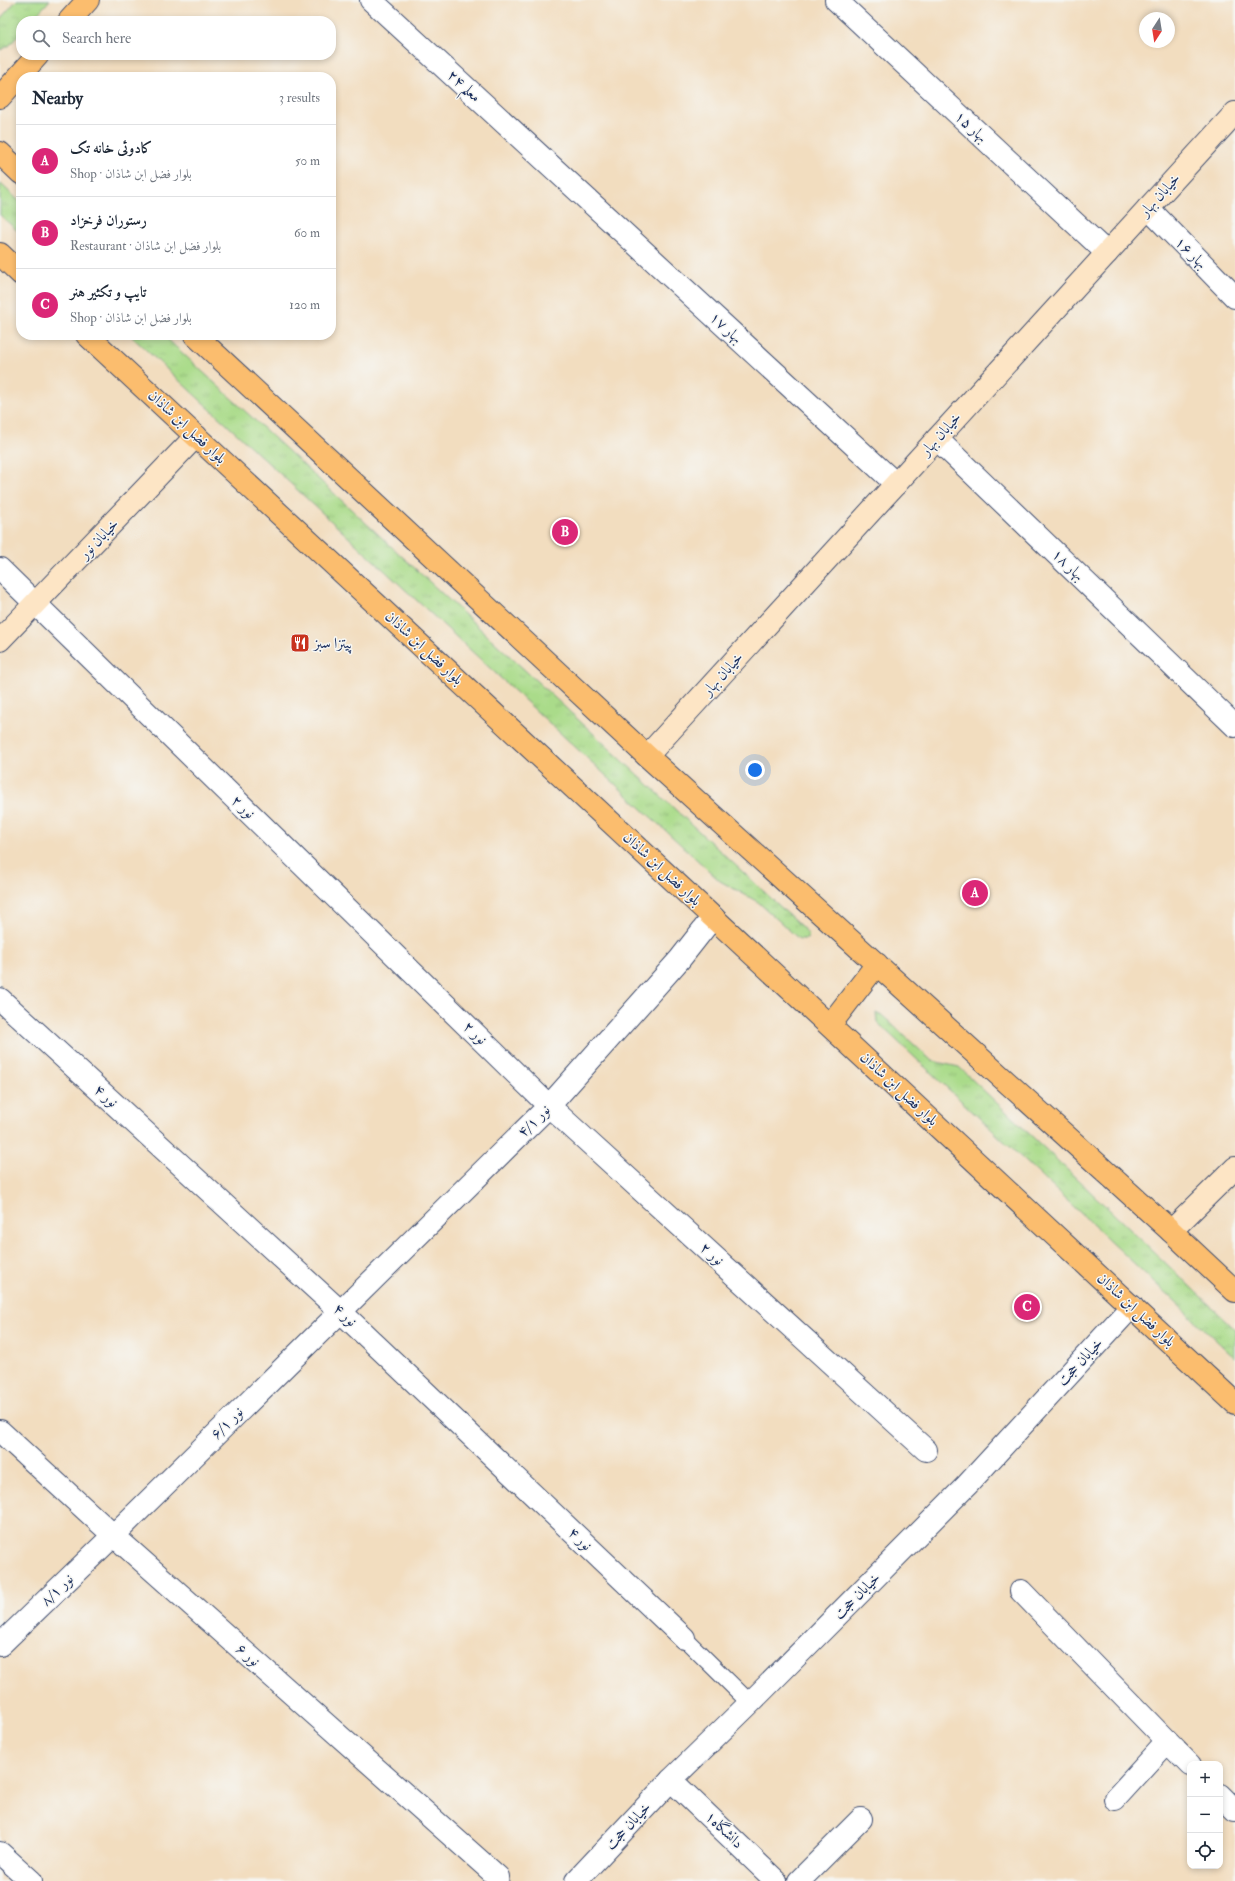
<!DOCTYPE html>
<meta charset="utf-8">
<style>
body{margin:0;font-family:"IM FELL Double Pica",Amiri,serif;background:#f2f2f3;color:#1f2937}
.controls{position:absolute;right:12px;bottom:12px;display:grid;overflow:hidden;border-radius:8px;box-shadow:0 2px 6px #0003}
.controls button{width:36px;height:36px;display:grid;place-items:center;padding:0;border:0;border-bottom:1px solid #e0e1e3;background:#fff;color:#1f2937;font:20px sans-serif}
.compass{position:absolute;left:1139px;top:12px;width:36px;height:36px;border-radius:50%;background:#fff;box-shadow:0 2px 6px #0003;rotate:192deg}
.you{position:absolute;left:755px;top:770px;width:14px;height:14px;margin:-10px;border:3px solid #fff;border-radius:50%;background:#1a73e8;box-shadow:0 0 0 6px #1a73e833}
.badge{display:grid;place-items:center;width:26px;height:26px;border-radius:50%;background:#db2777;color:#fff;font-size:13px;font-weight:700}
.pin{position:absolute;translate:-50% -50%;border:2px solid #fff;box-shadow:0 1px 4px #0006}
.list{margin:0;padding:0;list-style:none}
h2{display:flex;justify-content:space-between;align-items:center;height:52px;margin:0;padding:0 16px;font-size:17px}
h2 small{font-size:13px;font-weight:400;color:#747a83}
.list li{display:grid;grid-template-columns:26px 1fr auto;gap:12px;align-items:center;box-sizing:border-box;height:72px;padding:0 16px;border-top:1px solid #e0e1e3}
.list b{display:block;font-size:15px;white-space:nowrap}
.list p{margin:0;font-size:13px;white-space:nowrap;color:#747a83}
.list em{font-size:13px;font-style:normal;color:#747a83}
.icon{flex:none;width:22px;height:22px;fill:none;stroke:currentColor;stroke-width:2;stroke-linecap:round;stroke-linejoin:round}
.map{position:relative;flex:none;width:1235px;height:1881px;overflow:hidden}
.search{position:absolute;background:#fff;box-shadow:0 2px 6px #0003;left:16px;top:16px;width:320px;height:44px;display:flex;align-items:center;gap:10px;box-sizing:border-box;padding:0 14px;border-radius:16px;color:#747a83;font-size:15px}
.panel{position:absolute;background:#fff;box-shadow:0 2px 6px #0003;left:16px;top:72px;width:320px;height:268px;border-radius:16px}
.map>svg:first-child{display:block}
.grass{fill:url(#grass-tufts);stroke:#628574}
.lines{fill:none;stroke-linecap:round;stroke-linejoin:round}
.service-casing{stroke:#3b496d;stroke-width:18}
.minor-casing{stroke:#3b496d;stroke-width:24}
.tertiary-casing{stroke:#3b496d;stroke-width:24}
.secondary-casing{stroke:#3b496d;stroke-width:24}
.primary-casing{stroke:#3b496d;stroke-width:24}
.service{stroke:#fff;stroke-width:16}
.minor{stroke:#fff;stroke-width:22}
.tertiary{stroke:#fff;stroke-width:22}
.secondary{stroke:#fde5c5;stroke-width:22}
.primary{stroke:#fbbd6e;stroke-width:22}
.labels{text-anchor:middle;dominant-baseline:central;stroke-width:3;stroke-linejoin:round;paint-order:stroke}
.street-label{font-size:15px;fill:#1b2f5e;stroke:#f6f6f2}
.poi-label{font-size:15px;fill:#1b2f5e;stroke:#f6f6f2;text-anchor:start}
</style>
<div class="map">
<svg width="1235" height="1881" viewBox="0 0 1235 1881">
<defs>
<pattern id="grass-tufts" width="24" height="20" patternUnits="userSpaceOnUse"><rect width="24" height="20" fill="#aadb8a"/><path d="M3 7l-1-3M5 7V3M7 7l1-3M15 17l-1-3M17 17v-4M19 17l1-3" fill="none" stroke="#92bc7a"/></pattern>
</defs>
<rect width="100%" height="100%" fill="#f6f6f2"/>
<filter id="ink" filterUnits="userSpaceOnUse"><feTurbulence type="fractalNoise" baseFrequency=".025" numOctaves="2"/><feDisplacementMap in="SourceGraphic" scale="8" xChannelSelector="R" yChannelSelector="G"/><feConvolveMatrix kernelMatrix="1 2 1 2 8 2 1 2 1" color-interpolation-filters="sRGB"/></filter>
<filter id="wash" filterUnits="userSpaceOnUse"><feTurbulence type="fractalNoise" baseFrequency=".012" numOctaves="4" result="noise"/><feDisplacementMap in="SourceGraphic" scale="16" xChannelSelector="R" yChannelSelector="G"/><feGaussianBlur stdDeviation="0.9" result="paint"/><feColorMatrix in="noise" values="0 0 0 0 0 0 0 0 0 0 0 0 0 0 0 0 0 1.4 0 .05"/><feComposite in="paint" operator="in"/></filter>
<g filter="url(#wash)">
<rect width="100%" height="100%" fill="#f2ddbf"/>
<path class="grass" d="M 17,0 L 50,0 L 31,21 L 21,21 L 21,32 L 9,46 L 0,50 L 0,19 Z
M 0,183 L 21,203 L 21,234 L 0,215 Z
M 130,335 L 163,335 L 800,925 L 809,935 L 807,939 L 799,939 L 758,902 L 720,881 Z
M 876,1013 L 884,1017 L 932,1061 L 959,1067 L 1235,1329 L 1235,1358 L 877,1022 Z"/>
</g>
<g filter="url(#ink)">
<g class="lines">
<g class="service-casing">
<path id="service" d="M 684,1638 L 750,1703"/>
</g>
<g class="minor-casing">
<path id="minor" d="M 371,0 L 896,484
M 836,0 L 1107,253
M 1148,208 L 1235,297
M 937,439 L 1235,726
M 0,569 L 549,1106 L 926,1450
M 0,999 L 340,1311 L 684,1638
M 0,1431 L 113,1535 L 498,1877
M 1021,1591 L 1190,1765
M 0,1645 L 117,1532 L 549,1106 L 680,959 L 713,917
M 671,1780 L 776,1881
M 1220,1795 L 1235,1810
M 1115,1799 L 1167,1742
M 0,1853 L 31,1881
M 799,1881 L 861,1819"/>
</g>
<g class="tertiary-casing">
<path id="tertiary" d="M 576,1881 L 671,1780 L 750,1703 L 967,1485 L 1132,1306"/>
</g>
<g class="secondary-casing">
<path id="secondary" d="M 0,640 L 196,436
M 647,756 L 1235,113
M 1171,1231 L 1235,1168"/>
</g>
<g class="primary-casing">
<path id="primary" d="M 69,21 L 88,0
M 0,97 L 38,55
M 0,153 L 21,173
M 0,254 L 21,274
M 87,335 L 1235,1403
M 195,335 L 647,756 L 1171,1231 L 1235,1291
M 830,1025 L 877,964"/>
</g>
<use href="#service" class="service"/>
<use href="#minor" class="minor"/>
<use href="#tertiary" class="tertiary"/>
<use href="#secondary" class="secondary"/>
<use href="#primary" class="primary"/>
</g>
</g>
<defs>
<g id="restaurant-square" transform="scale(1)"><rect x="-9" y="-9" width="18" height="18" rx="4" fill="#c8321e" stroke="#f6f6f2"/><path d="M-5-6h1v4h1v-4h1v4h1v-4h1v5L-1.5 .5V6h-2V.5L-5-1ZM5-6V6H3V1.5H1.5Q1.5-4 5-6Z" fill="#fff"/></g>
</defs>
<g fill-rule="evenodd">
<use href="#restaurant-square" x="300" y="643"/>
</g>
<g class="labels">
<g class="street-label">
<text transform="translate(464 86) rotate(43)">معلم ۲۴</text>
<text transform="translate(971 127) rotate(43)">بهار ۱۵</text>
<text transform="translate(1160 195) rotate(-48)">خیابان بهار</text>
<text transform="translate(1191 253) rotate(45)">بهار ۱۶</text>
<text transform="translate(726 328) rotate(43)">بهار ۱۷</text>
<text transform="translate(187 427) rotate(43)">بلوار فضل ابن شاذان</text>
<text transform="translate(941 434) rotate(-48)">خیابان بهار</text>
<text transform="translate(99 539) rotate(-46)">خیابان نور</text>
<text transform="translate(1068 565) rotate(44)">بهار ۱۸</text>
<text transform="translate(424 648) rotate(43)">بلوار فضل ابن شاذان</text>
<text transform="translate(723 674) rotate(-48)">خیابان بهار</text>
<text transform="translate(243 807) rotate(44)">نور ۲</text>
<text transform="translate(662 869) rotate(43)">بلوار فضل ابن شاذان</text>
<text transform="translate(475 1033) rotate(44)">نور ۲</text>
<text transform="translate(899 1089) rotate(43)">بلوار فضل ابن شاذان</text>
<text transform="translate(106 1096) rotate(42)">نور ۴</text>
<text transform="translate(534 1121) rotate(-45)">نور ۴/۱</text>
<text transform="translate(712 1254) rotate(42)">نور ۲</text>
<text transform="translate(1136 1310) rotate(43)">بلوار فضل ابن شاذان</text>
<text transform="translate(345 1315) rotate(43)">نور ۴</text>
<text transform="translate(1080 1362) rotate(-47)">خیابان حجت</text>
<text transform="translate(227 1423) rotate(-45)">نور ۶/۱</text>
<text transform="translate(580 1539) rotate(44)">نور ۴</text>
<text transform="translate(57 1590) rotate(-44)">نور ۸/۱</text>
<text transform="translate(857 1596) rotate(-45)">خیابان حجت</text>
<text transform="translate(248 1655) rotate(42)">نور ۶</text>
<text transform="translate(628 1826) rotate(-47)">خیابان حجت</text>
<text transform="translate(724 1830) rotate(44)">دانشگاه۱</text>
</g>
<g class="poi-label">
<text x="314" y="643">پیتزا سبز</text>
</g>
</g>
</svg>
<div class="controls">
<button>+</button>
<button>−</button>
<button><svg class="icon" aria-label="locate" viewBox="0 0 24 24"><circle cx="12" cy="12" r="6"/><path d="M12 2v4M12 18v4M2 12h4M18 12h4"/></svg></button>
</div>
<svg class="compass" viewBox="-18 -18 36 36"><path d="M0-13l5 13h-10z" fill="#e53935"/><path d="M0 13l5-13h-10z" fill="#747a83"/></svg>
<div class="you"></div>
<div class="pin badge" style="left:975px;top:893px">A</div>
<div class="pin badge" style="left:565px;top:532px">B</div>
<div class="pin badge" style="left:1027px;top:1307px">C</div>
<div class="search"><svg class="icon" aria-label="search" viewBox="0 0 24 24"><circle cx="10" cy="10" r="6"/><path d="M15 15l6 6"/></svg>Search here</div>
<section class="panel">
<h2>Nearby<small>3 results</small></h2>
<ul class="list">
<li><span class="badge">A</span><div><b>کادوئی خانه تک</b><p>Shop · بلوار فضل ابن شاذان</p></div><em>50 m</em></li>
<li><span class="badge">B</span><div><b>رستوران فرخزاد</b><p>Restaurant · بلوار فضل ابن شاذان</p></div><em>60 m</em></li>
<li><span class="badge">C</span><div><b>تایپ و تکثیر هنر</b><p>Shop · بلوار فضل ابن شاذان</p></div><em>120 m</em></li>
</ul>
</section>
</div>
